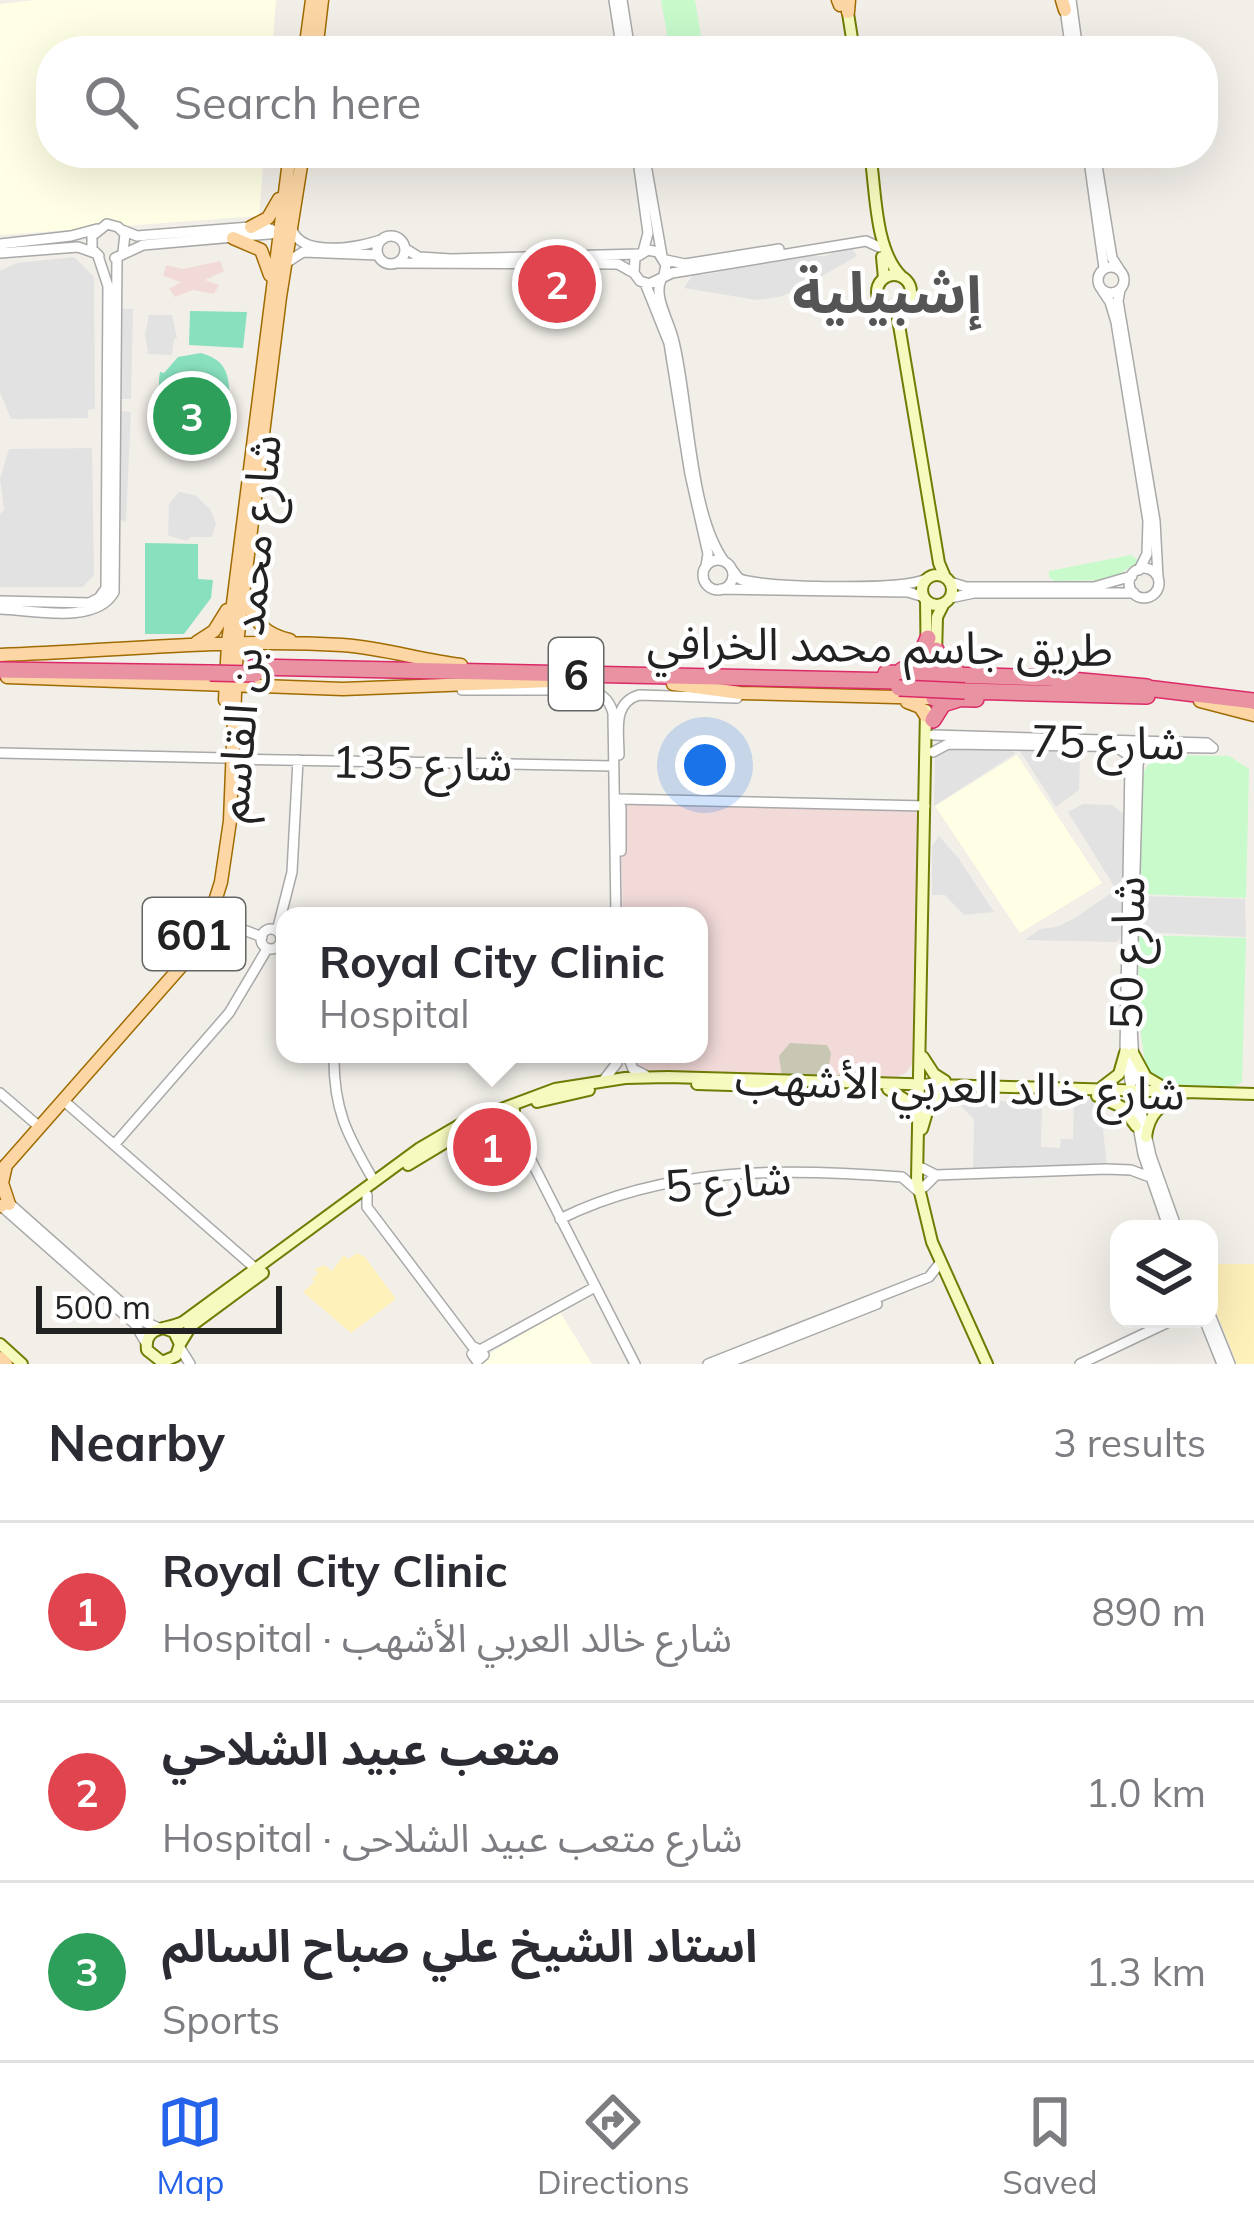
<!DOCTYPE html>
<meta charset="utf-8">
<style>
body{margin:0;font-family:Mulish,"Noto Sans Arabic",sans-serif;background:#f2f2f3;color:#2b2b33}
.controls{position:absolute;right:36px;bottom:36px;display:grid;overflow:hidden;border-radius:24px;box-shadow:0 12px 48px #0002}
.controls button{width:108px;height:108px;display:grid;place-items:center;padding:0;border:0;border-bottom:3px solid #e1e1e2;background:#fff;color:#2b2b33;font:60px sans-serif}
.scale{position:absolute;left:36px;bottom:30px;width:246px;box-sizing:border-box;padding-left:12px;border:6px solid #222;border-top:0;font-size:33px;line-height:42px;white-space:nowrap;color:#222;-webkit-text-stroke:9px #fff;paint-order:stroke}
.you{position:absolute;left:705px;top:765px;width:42px;height:42px;margin:-30px;border:9px solid #fff;border-radius:50%;background:#1a73e8;box-shadow:0 0 0 18px #1a73e833}
.badge{display:grid;place-items:center;width:78px;height:78px;border-radius:50%;background:#2563eb;color:#fff;font-size:39px;font-weight:700}
.pin{position:absolute;translate:-50% -50%;border:6px solid #fff;box-shadow:0 3px 12px #0006}
.popup{position:absolute;left:276px;top:907px;width:432px;height:156px;box-sizing:border-box;display:grid;place-content:center;border-radius:24px;background:#fff;filter:drop-shadow(0 3px 9px #0005);font-size:39px;white-space:nowrap;color:#7c7c81}
.popup b{font-size:45px;color:#2b2b33}
.popup::after{content:'';position:absolute;left:50%;top:100%;margin-left:-24px;border:24px solid transparent;border-top-color:#fff}
.list{margin:0;padding:0;list-style:none}
h2{display:flex;justify-content:space-between;align-items:center;height:156px;margin:0;padding:0 48px;font-size:51px}
h2 small{font-size:39px;font-weight:400;color:#7c7c81}
.list li{display:grid;grid-template-columns:78px 1fr auto;gap:36px;align-items:center;box-sizing:border-box;height:180px;padding:0 48px;border-top:3px solid #e1e1e2}
.list b{display:block;font-size:45px;white-space:nowrap}
.list p{margin:0;font-size:39px;white-space:nowrap;color:#7c7c81}
.list em{font-size:39px;font-style:normal;color:#7c7c81}
.icon{flex:none;width:66px;height:66px;fill:none;stroke:currentColor;stroke-width:2;stroke-linecap:round;stroke-linejoin:round}
.map{position:relative;flex:none;width:1254px;height:1364px;overflow:hidden}
.search{position:absolute;background:#fff;box-shadow:0 12px 48px #0002;left:36px;right:36px;top:36px;height:132px;display:flex;align-items:center;gap:30px;box-sizing:border-box;padding:0 42px;border-radius:48px;color:#7c7c81;font-size:45px}
.sheet{height:696px;background:#fff}
nav{display:flex;justify-content:space-around;align-items:center;box-sizing:border-box;height:168px;border-top:3px solid #e1e1e2;background:#fff;font-size:33px;color:#7c7c81}
nav a{display:grid;justify-items:center;gap:6px}
nav .on{color:#2563eb}
.map>svg:first-child{display:block}
.commercial{fill:#f2dad9}
.education{fill:#ffffe5}
.construction{fill:#c7c7b4}
.sand{fill:#fff1ba}
.park{fill:#c8facc}
.pitch{fill:#88e0be}
.parking{fill:#e2e2e2}
.lines{fill:none;stroke-linecap:round;stroke-linejoin:round}
.tertiary-casing{stroke:#a9a9a9;stroke-width:12}
.secondary-casing{stroke:#707d05;stroke-width:14}
.primary-casing{stroke:#a06b00;stroke-width:15}
.motorway-casing{stroke:#dc2a67;stroke-width:18}
.tertiary{stroke:#fff;stroke-width:9}
.secondary{stroke:#f7fabf;stroke-width:10}
.primary{stroke:#fcd6a4;stroke-width:12}
.motorway{stroke:#e892a2;stroke-width:15}
.motorway-bridge-casing{stroke:#dc2a67;stroke-width:18;stroke-linecap:butt}
.motorway-bridge{stroke:#e892a2;stroke-width:15}
.labels{text-anchor:middle;dominant-baseline:central;stroke-width:9;stroke-linejoin:round;paint-order:stroke}
.shield{fill:#fff;stroke:#646464;stroke-width:3}
.shield-label{font-size:42px;font-weight:bold;fill:#222}
.street-label{font-size:45px;fill:#222;stroke:#fff}
.district-label{font-size:57px;font-weight:bold;fill:#555;stroke:#fff}
</style>
<div class="map">
<svg width="1254" height="1364" viewBox="0 0 1254 1364">
<rect width="100%" height="100%" fill="#f2efe9"/>
<path class="commercial" d="M 220,261 L 224,271 L 205,280 L 219,285 L 214,294 L 193,290 L 175,297 L 169,289 L 181,282 L 163,276 L 166,265 L 183,269 Z
M 620,799 L 925,806 L 916,988 L 913,988 L 917,1057 L 906,1073 L 884,1082 L 638,1073 L 627,1054 L 699,1054 L 699,916 L 623,916 Z"/>
<path class="education" d="M 35,0 L 276,0 L 272,51 L 51,51 L 51,153 L 264,153 L 259,216 L 0,235 L 0,4 Z
M 1017,755 L 1102,883 L 1020,933 L 935,806 Z
M 560,1312 L 592,1364 L 472,1364 Z"/>
<path class="construction" d="M 790,1043 L 827,1045 L 831,1053 L 827,1077 L 782,1077 L 779,1056 Z"/>
<path class="sand" d="M 357,1253 L 365,1257 L 396,1299 L 351,1333 L 303,1292 L 314,1282 L 312,1278 L 318,1274 L 315,1269 L 324,1265 L 332,1271 L 344,1255 L 348,1259 Z
M 1209,1264 L 1254,1264 L 1254,1364 L 1237,1364 L 1209,1294 Z"/>
<path class="park" d="M 661,0 L 695,0 L 703,49 L 670,51 Z
M 1131,555 L 1139,561 L 1111,580 L 1054,581 L 1049,577 L 1049,571 Z
M 1165,755 L 1229,756 L 1249,769 L 1246,898 L 1139,894 L 1143,772 L 1154,757 Z
M 1139,935 L 1246,938 L 1242,1082 C 1220,1098 1164,1090 1146,1070 L 1138,1014 Z"/>
<path class="pitch" d="M 190,311 L 247,312 L 243,348 L 189,345 Z
M 201,353 C 211,356 220,360 225,370 C 234,389 229,434 216,450 L 198,457 L 181,455 L 183,450 L 168,433 L 159,437 L 159,379 L 160,372 L 164,373 L 178,357 Z
M 145,543 L 198,544 L 198,579 L 213,580 L 211,598 L 184,634 L 145,634 Z"/>
<path class="parking" d="M 850,245 L 857,256 L 800,289 L 779,297 L 757,300 L 684,288 L 694,273 L 703,275 L 800,256 L 825,256 Z
M 74,257 L 94,277 L 95,409 L 88,410 L 88,418 L 11,419 L 0,392 L 0,271 L 17,263 Z
M 119,309 L 133,309 L 131,399 L 121,399 Z
M 149,315 L 172,315 L 177,338 L 174,339 L 172,355 L 148,354 L 145,334 Z
M 121,411 L 131,412 L 126,522 L 120,520 Z
M 92,448 L 94,575 L 83,587 L 0,587 L 0,514 L 4,510 L 0,479 L 9,449 Z
M 179,492 L 195,495 L 210,509 L 216,523 L 212,537 L 191,537 L 186,541 L 168,535 L 169,504 Z
M 941,748 L 1004,748 L 1016,753 L 934,806 L 935,757 Z
M 1020,751 L 1080,753 L 1079,790 L 1056,807 Z
M 1083,804 L 1112,805 L 1125,815 L 1125,887 L 1114,886 L 1068,812 Z
M 939,836 L 959,859 L 994,912 L 964,915 L 945,895 L 932,895 L 932,846 Z
M 1114,891 L 1125,894 L 1122,935 L 1117,942 L 1025,940 L 1040,929 L 1057,927 L 1075,918 Z
M 1142,896 L 1245,899 L 1246,937 L 1141,932 Z
M 953,1098 L 1042,1103 L 1041,1147 L 1060,1148 L 1061,1139 L 1073,1139 L 1074,1099 L 1100,1100 L 1107,1168 L 973,1173 L 974,1119 Z"/>
<g class="lines">
<g class="tertiary-casing">
<path id="tertiary" d="M 614,0 L 622,51
M 622,0 L 630,51
M 1071,0 L 1078,51
M 1065,9 L 1071,51
M 637,153 L 648,233 L 643,252
M 644,153 L 662,256
M 1088,153 L 1104,268
M 1095,153 L 1112,258 L 1119,269
M 292,229 C 301,258 360,248 383,239
M 122,230 L 137,236 L 262,226 L 280,233
M377 250a14 14 0 1 1 28 0a14 14 0 1 1-28 0Z
M 0,244 L 71,236 L 97,229
M 406,249 L 419,257 L 451,259 L 639,254
M 0,253 L 78,247 L 95,253
M 99,256 L 92,249 L 92,236 L 107,224 L 118,227 L 125,234 L 123,252
M 115,258 L 143,245 L 280,233
M 666,260 L 685,264 L 779,249
M 286,263 L 303,252 L 378,255
M 398,263 L 618,264 L 634,273
M1098 280a13 13 0 1 1 26 0a13 13 0 1 1-26 0Z
M 664,275 L 666,265 L 658,252 L 648,250 L 635,258 L 634,273 L 640,281 L 649,284 L 672,273 L 866,241 L 879,247
M 661,280 C 653,297 670,322 674,342 C 689,402 689,513 724,561
M 645,283 L 669,343 L 690,474 L 708,554 L 706,566
M 1102,290 L 1110,302 L 1116,322 L 1148,521 L 1147,554 L 1139,570
M 1120,290 L 1118,301 L 1155,521 L 1158,577
M703 575a15 15 0 1 1 30 0a15 15 0 1 1-30 0Z
M1129 583a15 15 0 1 1 30 0a15 15 0 1 1-30 0Z
M 733,571 C 739,578 737,579 747,581 C 779,587 900,591 926,579
M 950,582 L 966,587 L 1094,587 L 1132,576
M 721,589 L 908,592 L 924,597
M 950,598 L 974,593 L 1134,593
M 0,601 L 89,603 L 99,598 L 106,588 L 108,286 L 98,256
M 0,609 C 33,610 96,625 114,592 L 117,257
M 462,690 L 585,690 C 600,692 609,698 613,713 L 616,916
M 933,735 L 1207,743 L 1213,748
M 1119,749 L 1127,754 L 1130,765 L 1125,1053 L 1143,1154 L 1169,1229
M 933,752 L 948,744 L 1213,748
M 0,753 L 225,758
M 619,755 C 619,731 612,703 639,695 L 737,698
M 231,759 L 613,766
M 620,799 L 925,806
M 621,807 L 621,851
M 210,917 L 262,937
M261 939a10 10 0 1 1 20 0a10 10 0 1 1-20 0Z
M 277,931 L 292,872 L 298,760
M 334,1054 C 333,1109 347,1135 374,1181
M 627,1054 L 633,1069 L 645,1075
M 1135,1080 L 1131,1009 L 1138,765 L 1140,756 L 1148,750
M 603,1081 L 617,1063 L 618,1054
M 0,1093 L 36,1124
M 64,1101 L 256,1269
M 1139,1102 L 1151,1156 L 1177,1229
M 497,1117 L 512,1123 L 635,1364
M 114,1145 L 229,1013 L 267,949
M 922,1168 L 936,1175 L 1106,1169 L 1131,1170 L 1147,1176
M 924,1187 L 936,1175
M 367,1195 L 367,1207 L 472,1346 L 478,1349
M 9,1203 L 142,1321 L 159,1328
M 0,1205 L 135,1324 L 146,1343
M 560,1219 C 667,1166 785,1168 902,1177 L 918,1191
M 1209,1312 L 1230,1364
M 1204,1319 L 1222,1364
M 180,1348 L 190,1364
M 478,1349 L 484,1355 L 477,1361 L 472,1354 Z
M 480,1350 L 595,1287
M 708,1364 L 929,1277 L 941,1262
M 725,1364 L 877,1304
M 1080,1364 L 1175,1319"/>
</g>
<g class="secondary-casing">
<path id="secondary" d="M 847,7 L 854,51
M 870,153 C 876,189 874,250 902,277
M 882,257 L 884,278
M877 292a17 17 0 1 1 34 0a17 17 0 1 1-34 0Z
M 903,306 L 898,319 L 939,563 L 945,577
M922 590a15 15 0 1 1 30 0a15 15 0 1 1-30 0Z
M 926,600 L 927,679
M 936,655 L 937,617 L 944,603
M 926,710 L 917,1180 L 932,1242 L 987,1364
M 1133,1053 L 1146,1077 L 1163,1087
M 923,1057 L 934,1074 L 945,1081
M 697,1084 L 798,1087
M 1102,1087 L 1119,1074 L 1125,1053
M 888,1089 L 904,1099 L 914,1116
M 1097,1096 L 1122,1107 L 1136,1126
M 537,1102 L 589,1090
M 922,1129 L 930,1102 L 948,1091
M 1146,1137 C 1149,1114 1159,1105 1181,1097
M 408,1165 L 461,1133 L 514,1110
M 163,1328 L 174,1332 L 180,1344 L 176,1356 L 162,1362 L 147,1350 C 144,1325 167,1330 183,1322 L 420,1148 L 461,1124 L 555,1089 L 625,1078 L 668,1077 L 1254,1094
M 0,1344 L 22,1364
M 180,1344 L 191,1326 L 263,1273"/>
</g>
<g class="primary-casing">
<path id="primary" d="M 838,0 L 840,5
M 1062,0 L 1065,10
M 848,12 L 849,0
M 305,51 L 312,0
M 316,51 L 322,0
M 251,227 L 268,218 L 279,199
M 233,238 L 261,250 L 270,275
M 248,599 C 253,623 267,635 290,640
M 197,642 L 214,631 L 227,610
M 0,655 C 114,651 228,638 342,645 C 383,648 421,660 461,665
M 7,677 L 343,689 L 550,681
M 673,684 L 740,693 L 934,698
M 225,700 L 228,643 L 290,153
M 1200,701 L 1254,715
M 907,702 L 920,707 L 926,716
M 6,1165 L 2,1183 L 9,1204
M 0,1172 L 184,963 L 210,917 L 221,882 L 230,821 L 237,643 L 280,297 L 303,153
M 0,1206 L 1,1206
M 0,1358 L 6,1364"/>
</g>
<g class="motorway-casing">
<path id="motorway" d="M 936,650 L 946,669 L 957,672
M 254,667 L 899,681
M 0,670 L 210,673
M 902,670 L 917,664 L 928,638
M 886,673 L 1049,678 L 1147,687
M 1138,687 L 1254,701
M 965,691 L 1147,696
M 934,698 L 976,699
M 933,720 L 943,704 L 956,700"/>
</g>
<use href="#tertiary" class="tertiary"/>
<use href="#secondary" class="secondary"/>
<use href="#primary" class="primary"/>
<use href="#motorway" class="motorway"/>
<g class="motorway-bridge-casing">
<path id="motorway-bridge" d="M 210,673 L 255,674
M 899,688 L 965,691"/>
</g>
<use href="#motorway-bridge" class="motorway-bridge"/>
</g>
<g class="labels">
<g class="shield">
<rect x="549" y="638" width="54" height="72" rx="9"/>
<rect x="143" y="898" width="102" height="72" rx="9"/>
</g>
<g class="shield-label">
<text x="576" y="674">6</text>
<text x="194" y="934">601</text>
</g>
<g class="street-label">
<text transform="translate(247 628) rotate(-85)">شارع محمد بن القاسم</text>
<text transform="translate(880 645) rotate(1)">طريق جاسم محمد الخرافي</text>
<text transform="translate(1108 741) rotate(1)">شارع 75</text>
<text transform="translate(422 762) rotate(1)">شارع 135</text>
<text transform="translate(1126 953) rotate(-89)">شارع 50</text>
<text transform="translate(960 1085) rotate(2)">شارع خالد العربي الأشهب</text>
<text transform="translate(728 1181) rotate(-4)">شارع 5</text>
</g>
<g class="district-label">
<text x="887" y="291">إشبيلية</text>
</g>
</g>
</svg>
<div class="controls">
<button><svg class="icon" aria-label="layers" viewBox="0 0 24 24"><path d="M12 4l9 5-9 5-9-5zM3 14l9 5 9-5"/></svg></button>
</div>
<div class="scale">500 m</div>
<div class="you"></div>
<div class="pin badge" style="left:492px;top:1147px;background:#e0444e">1</div>
<div class="popup"><b>Royal City Clinic</b>Hospital</div>
<div class="pin badge" style="left:557px;top:284px;background:#e0444e">2</div>
<div class="pin badge" style="left:192px;top:416px;background:#2e9e5b">3</div>
<div class="search"><svg class="icon" aria-label="search" viewBox="0 0 24 24"><circle cx="10" cy="10" r="6"/><path d="M15 15l6 6"/></svg>Search here</div>
</div>
<section class="sheet">
<h2>Nearby<small>3 results</small></h2>
<ul class="list">
<li><span class="badge" style="background:#e0444e">1</span><div><b>Royal City Clinic</b><p>Hospital · شارع خالد العربي الأشهب</p></div><em>890 m</em></li>
<li><span class="badge" style="background:#e0444e">2</span><div><b>متعب عبيد الشلاحي</b><p>Hospital · شارع متعب عبيد الشلاحى</p></div><em>1.0 km</em></li>
<li><span class="badge" style="background:#2e9e5b">3</span><div><b>استاد الشيخ علي صباح السالم</b><p>Sports</p></div><em>1.3 km</em></li>
</ul>
</section>
<nav>
<a class="on"><svg class="icon" aria-label="map" viewBox="0 0 24 24"><path d="M3 6l6-2 6 2 6-2v14l-6 2-6-2-6 2zM9 4v14M15 6v14"/></svg>Map</a>
<a><svg class="icon" aria-label="directions" viewBox="0 0 24 24"><path d="M12 3l9 9-9 9-9-9zM9 14v-3h6M13 9l2 2-2 2"/></svg>Directions</a>
<a><svg class="icon" aria-label="saved" viewBox="0 0 24 24"><path d="M7 4h10v16l-5-4-5 4z"/></svg>Saved</a>
</nav>
